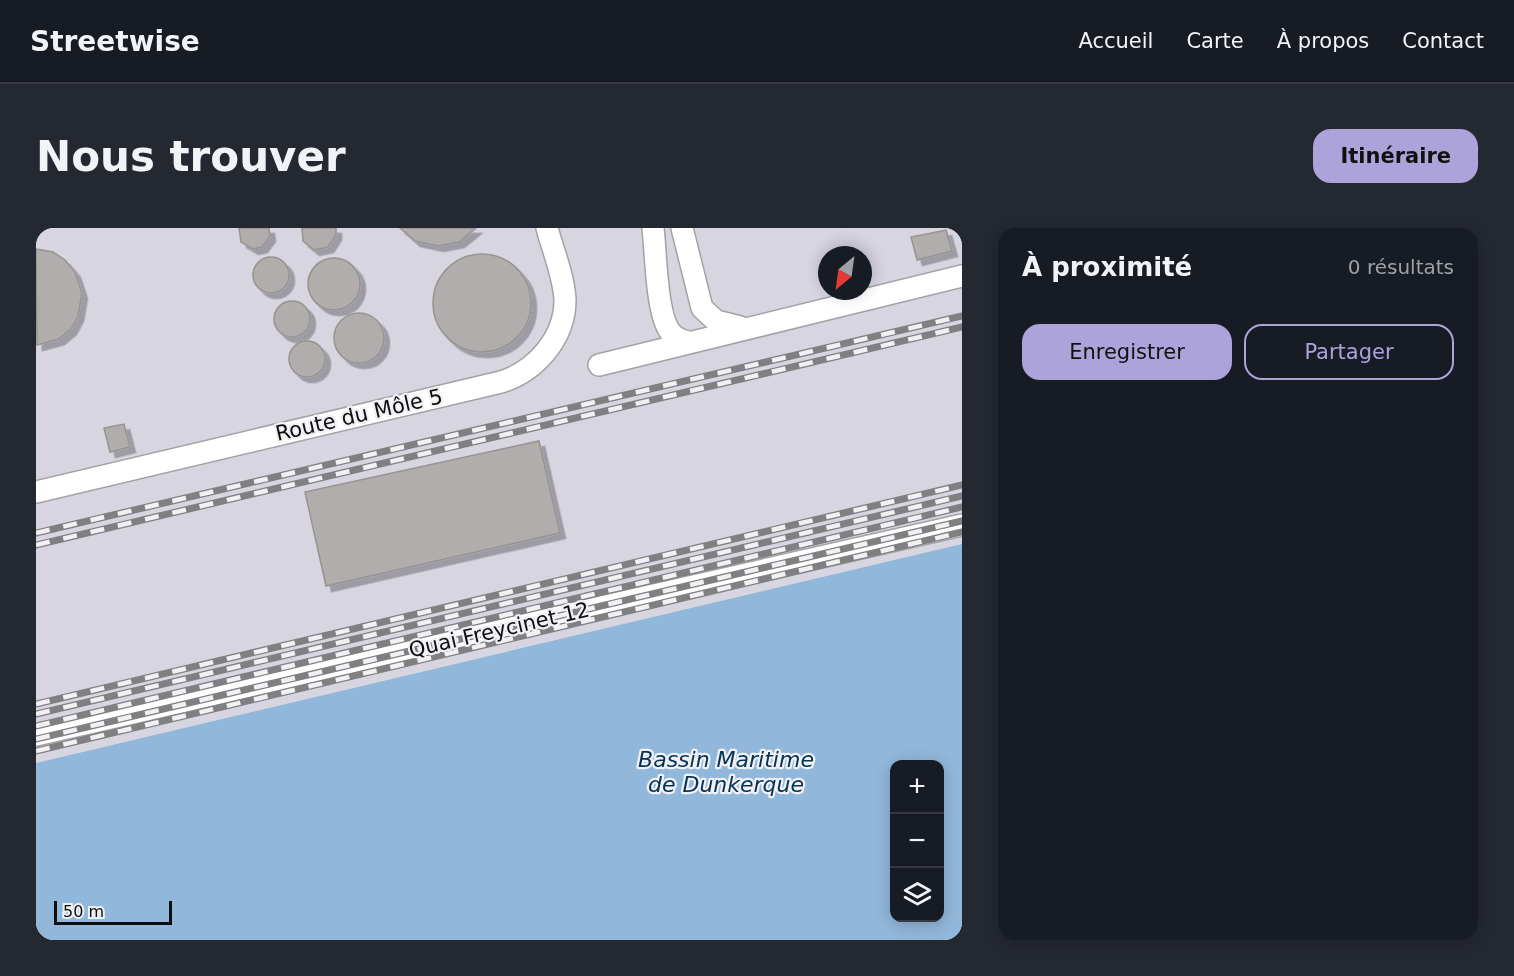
<!DOCTYPE html>
<html lang="fr">
<meta charset="utf-8">
<style>
body{margin:0;font-family:"DejaVu Sans",sans-serif;background:#242831;color:#f1f3f6}
.controls{position:absolute;right:18px;bottom:18px;display:grid;overflow:hidden;border-radius:12px;box-shadow:0 3px 15px #0003}
.controls button{width:54px;height:54px;display:grid;place-items:center;padding:0;border:0;border-bottom:2px solid #363941;background:#171b24;color:#f1f3f6;font:30px sans-serif}
.compass{position:absolute;left:782px;top:18px;width:54px;height:54px;border-radius:50%;background:#171b24;box-shadow:0 3px 15px #0003;rotate:209deg}
.scale{position:absolute;left:18px;bottom:15px;width:118px;box-sizing:border-box;padding-left:6px;border:3px solid #0e0e0f;border-top:0;font-size:16px;line-height:21px;white-space:nowrap;color:#0e0e0f;-webkit-text-stroke:4px #f1f0f4;paint-order:stroke}
.list{margin:0;padding:0;list-style:none}
h2{display:flex;justify-content:space-between;align-items:center;height:78px;margin:0;padding:0 24px;font-size:26px}
h2 small{font-size:20px;font-weight:400;color:#9ea1a6}
.actions{display:flex;gap:12px;padding:18px 24px}
.actions a{flex:1;padding:14px 0;border:2px solid #aca3db;border-radius:18px;text-align:center;font-size:21px;color:#aca3db}
.actions .main{background:#aca3db;color:#111}
.icon{flex:none;width:33px;height:33px;fill:none;stroke:currentColor;stroke-width:2;stroke-linecap:round;stroke-linejoin:round}
.map{position:relative;flex:none;width:926px;height:712px;overflow:hidden;border-radius:18px}
header{display:flex;align-items:center;gap:36px;box-sizing:border-box;height:84px;padding:0 30px;background:#171b24;border-bottom:2px solid #363941}
header strong{font-size:28px}
nav{display:flex;gap:33px;margin-inline-start:auto;font-size:21px}
.intro{display:flex;align-items:center;justify-content:space-between;box-sizing:border-box;height:144px;padding:0 36px}
h1{margin:0;font-size:42px}
.button{padding:15px 27px;border-radius:18px;background:#aca3db;color:#111;font-size:21px;font-weight:700}
main{display:flex;gap:36px;padding:0 36px}
aside{flex:1;background:#171b24;border-radius:18px;box-shadow:0 3px 15px #0003}
.map>svg:first-child{display:block}
.built{fill:#d6d5e0;fill-rule:evenodd}
.water{fill:#91b7da;fill-rule:evenodd}
.building{fill:#b1adac;stroke:#979391;stroke-width:1.5;filter:url(#shadow)}
.lines{fill:none;stroke-linecap:round;stroke-linejoin:round}
.minor-casing{stroke:#a3a3a6;stroke-width:24}
.minor{stroke:#fff;stroke-width:21}
.rail-casing{stroke:#808082;stroke-width:7}
.rail{stroke:#f1f0f4;stroke-width:4.5;stroke-dasharray:14;stroke-linecap:butt}
.labels{text-anchor:middle;dominant-baseline:central;stroke-width:4.5;stroke-linejoin:round;paint-order:stroke}
.street-label{font-size:21px;fill:#0e0e0f;stroke:#f1f0f4}
.water-label{font-size:22px;font-style:italic;fill:#053355;stroke:#f1f0f4}
</style>
<header>
<strong>Streetwise</strong>
<nav><a>Accueil</a><a>Carte</a><a>À propos</a><a>Contact</a></nav>
</header>
<div class="intro"><h1>Nous trouver</h1><a class="button">Itinéraire</a></div>
<main>
<div class="map">
<svg width="926" height="712" viewBox="0 0 926 712">
<defs>
<filter id="shadow"><feDropShadow dx="5.5" dy="5.5" stdDeviation="0" flood-color="#0004"/></filter>
</defs>
<rect width="100%" height="100%" fill="#e4e3e7"/>
<path class="built" d="M 0,0 L 926,0 L 926,316 L 0,535 ZM 791,27 L 827,27 L 827,63 L 791,63 Z"/>
<path class="water" d="M 926,316 L 926,712 L 0,712 L 0,535 ZM 858,536 L 904,536 L 904,690 L 858,690 Z"/>
<path class="building" d="M 203,0 L 233,0 L 234,8 L 226,19 L 217,21 L 205,14 Z
M 266,0 L 300,0 L 300,7 L 292,19 L 278,22 L 267,13 Z
M 364,0 L 440,0 L 423,14 L 402,18 L 379,13 Z
M 910,2 L 916,23 L 881,32 L 875,9 Z
M 0,21 L 17,24 L 29,32 L 39,44 L 46,65 L 42,88 L 35,101 L 23,111 L 1,117 Z
M397 75a49 49 0 1 1 98 0a49 49 0 1 1-98 0Z
M217 47a18 18 0 1 1 36 0a18 18 0 1 1-36 0Z
M272 56a26 26 0 1 1 52 0a26 26 0 1 1-52 0Z
M238 91a18 18 0 1 1 36 0a18 18 0 1 1-36 0Z
M298 110a25 25 0 1 1 50 0a25 25 0 1 1-50 0Z
M253 131a18 18 0 1 1 36 0a18 18 0 1 1-36 0Z
M 88,196 L 94,219 L 74,224 L 68,200 Z
M 503,213 L 524,305 L 290,358 L 269,264 Z"/>
<g class="lines">
<g class="minor-casing">
<path id="minor" d="M 617,0 C 620,24 620,90 636,106 C 641,111 647,113 653,114
M 646,0 L 666,80 L 680,93 L 704,99
M 563,137 L 926,48
M 0,264 L 465,154 C 500,143 529,110 529,72 C 528,48 517,23 511,0
M 0,507 L 926,297"/>
</g>
<use href="#minor" class="minor"/>
<g class="rail-casing">
<path id="rail" d="M 0,305 L 926,88
M 0,317 L 926,99
M 0,476 L 926,257
M 0,486 L 926,268
M 0,498 L 926,279
M 0,511 L 926,293
M 0,523 L 926,304"/>
</g>
<use href="#rail" class="rail"/>
</g>
<g class="labels">
<g class="street-label">
<text transform="translate(323 187) rotate(-13)">Route du Môle 5</text>
<text transform="translate(463 402) rotate(-13)">Quai Freycinet 12</text>
</g>
<g class="water-label">
<text x="690" y="531">Bassin Maritime<tspan x="690" dy="25">de Dunkerque</tspan></text>
</g>
</g>
</svg>
<div class="controls">
<button>+</button>
<button>−</button>
<button><svg class="icon" aria-label="layers" viewBox="0 0 24 24"><path d="M12 4l9 5-9 5-9-5zM3 14l9 5 9-5"/></svg></button>
</div>
<svg class="compass" viewBox="-18 -18 36 36"><path d="M0-13l5 13h-10z" fill="#e53935"/><path d="M0 13l5-13h-10z" fill="#9ea1a6"/></svg>
<div class="scale">50 m</div>
</div>
<aside>
<h2>À proximité<small>0 résultats</small></h2>
<ul class="list">
</ul>
<div class="actions"><a class="main">Enregistrer</a><a>Partager</a></div>
</aside>
</main>
